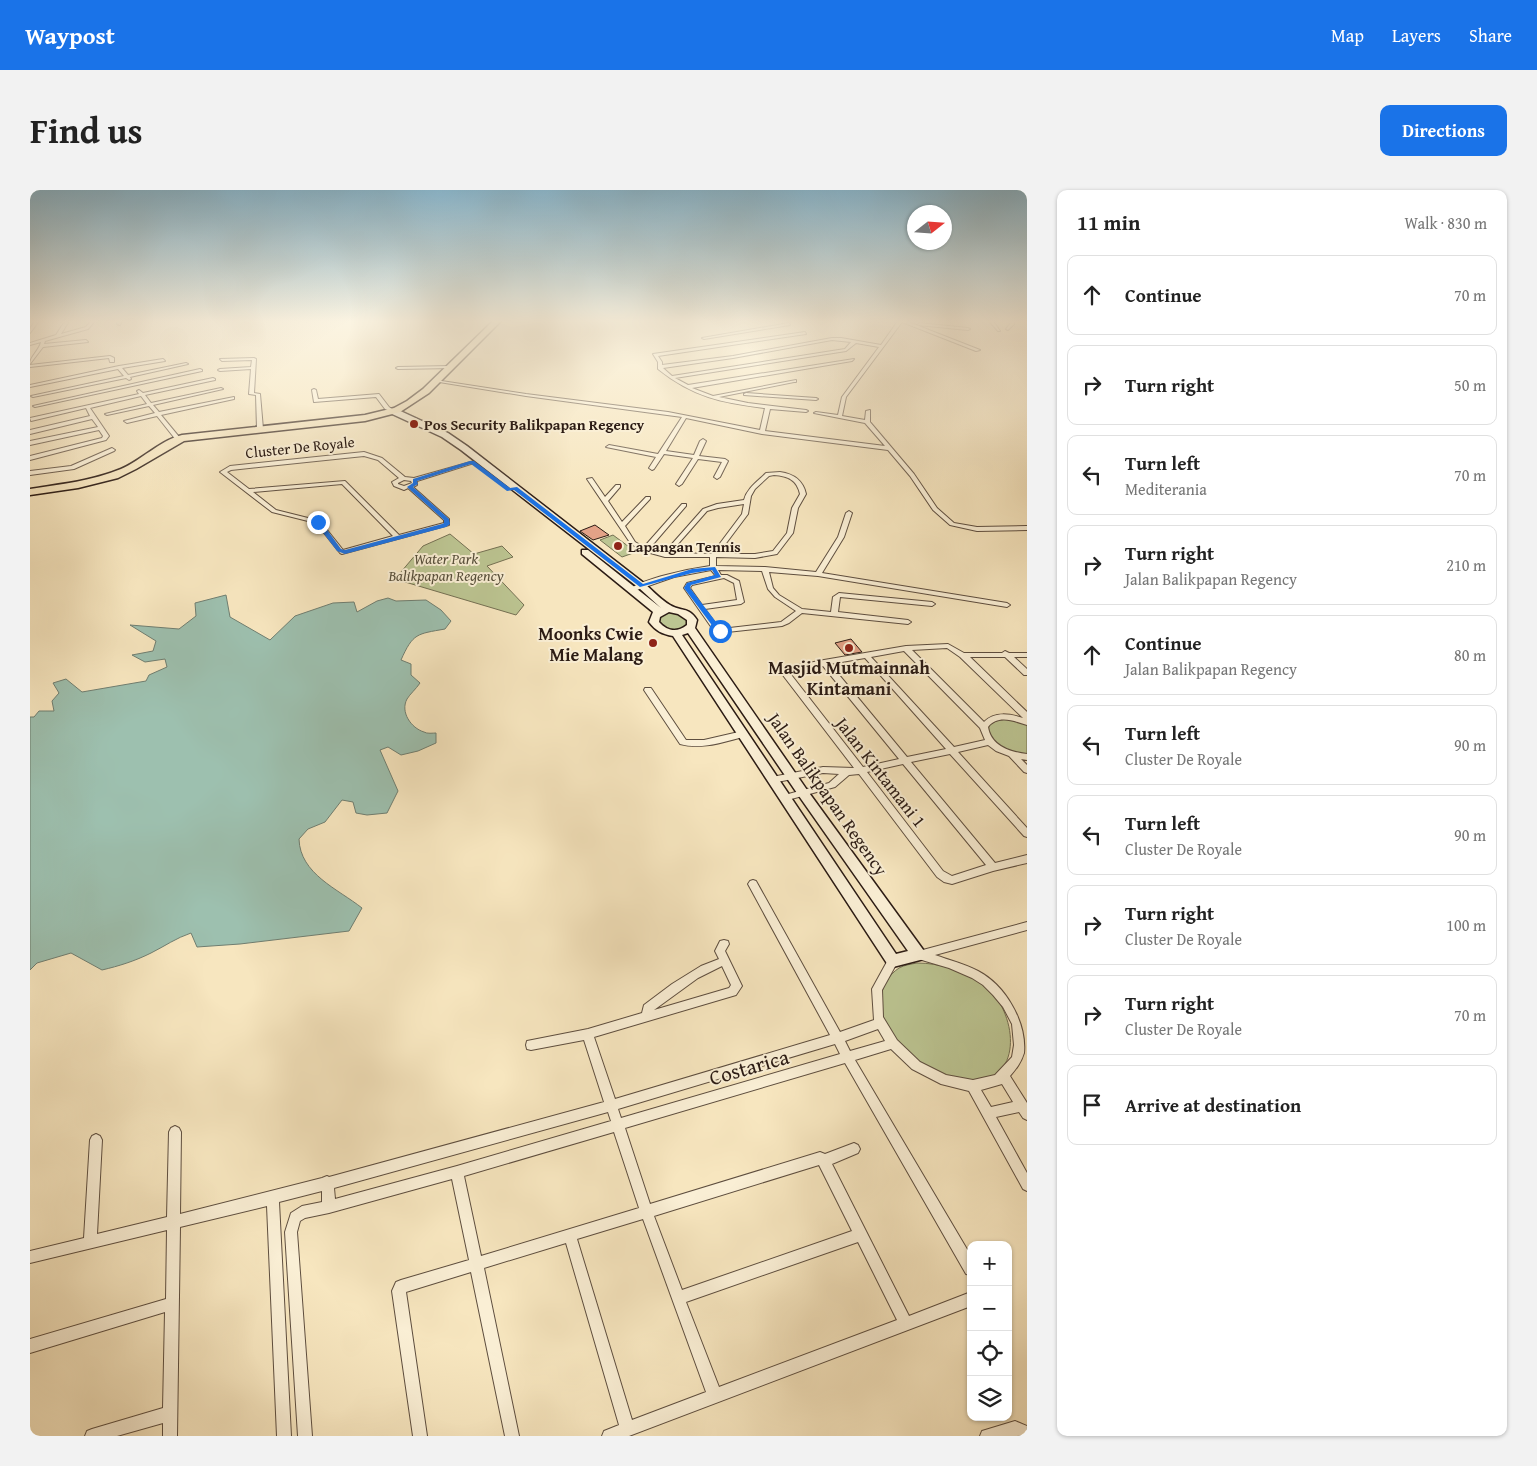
<!DOCTYPE html>
<meta charset="utf-8">
<style>
body{margin:0;font-family:"Gentium Book Plus",serif;background:#f2f2f2;color:#222}
.controls{position:absolute;right:15px;bottom:15px;display:grid;overflow:hidden;border-radius:10px;box-shadow:0 1px 4px #0004}
.controls button{width:45px;height:45px;display:grid;place-items:center;padding:0;border:0;border-bottom:1px solid #e0e0e0;background:#fff;color:#222;font:25px sans-serif}
.compass{position:absolute;left:877px;top:15px;width:45px;height:45px;border-radius:50%;background:#fff;box-shadow:0 1px 4px #0004;rotate:73deg}
.stop{position:absolute;width:15px;height:15px;margin:-11px;border:4px solid #1a73e8;border-radius:50%;background:#fff}
.stop.end{background:#1a73e8;border-color:#fff;box-shadow:0 1px 5px #0008}
.list{margin:0;padding:0;list-style:none}
h2{display:flex;justify-content:space-between;align-items:center;height:65px;margin:0;padding:0 20px;font-size:21px}
h2 small{font-size:16px;font-weight:400;color:#767676}
.list li{display:grid;grid-template-columns:32px 1fr auto;gap:15px;align-items:center;box-sizing:border-box;height:80px;margin:0 10px 10px;padding:0 10px;border:1px solid #e0e0e0;border-radius:10px}
.list b{display:block;font-size:19px;white-space:nowrap}
.list p{margin:0;font-size:16px;white-space:nowrap;color:#767676}
.list em{font-size:16px;font-style:normal;color:#767676}
.icon{flex:none;width:28px;height:28px;fill:none;stroke:currentColor;stroke-width:2;stroke-linecap:round;stroke-linejoin:round}
.map{position:relative;flex:none;width:997px;height:1246px;overflow:hidden;border-radius:10px}
header{display:flex;align-items:center;gap:30px;box-sizing:border-box;height:70px;padding:0 25px;background:#1a73e8;color:#fff}
header strong{font-size:24px}
nav{display:flex;gap:28px;margin-inline-start:auto;font-size:18px}
.intro{display:flex;align-items:center;justify-content:space-between;box-sizing:border-box;height:120px;padding:0 30px}
h1{margin:0;font-size:35px}
.button{padding:12px 22px;border-radius:10px;background:#1a73e8;color:#fff;font-size:18px;font-weight:700}
main{display:flex;gap:30px;padding:0 30px}
aside{flex:1;background:#fff;border-radius:10px;box-shadow:0 1px 4px #0004}
.map>svg:first-child{display:block}
.green{fill:#bcc592;stroke:#747053}
.water{fill:#9dc0af;stroke:#6f7e71}
.building{fill:#e3a287;stroke:#2b1b14}
.lines{fill:none;stroke-linecap:round;stroke-linejoin:round}
.street-casing{stroke:#5e4e3f;stroke-width:2}
.secondary-casing{stroke:#2b1b14;stroke-width:3}
.highway-casing{stroke:#2b1b14;stroke-width:3}
.street{fill:#faefd5;fill-rule:evenodd}
.secondary{fill:#faefd5;fill-rule:evenodd}
.highway{fill:#f7e6bf;fill-rule:evenodd}
.route{fill:#1a73e8}
.poi-dot{fill:#8f2418;stroke:#faefd5;stroke-width:2}
.labels{text-anchor:middle;dominant-baseline:central;stroke-width:4;stroke-linejoin:round;paint-order:stroke}
.far-poi-label{font-size:15px;font-weight:bold;fill:#2b1b14;stroke:#faefd5;text-anchor:start}
.far-street-label{font-size:15px;fill:#2b1b14;stroke:#faefd5}
.far-park-label{font-size:15px;font-style:italic;fill:#564e3a;stroke:#faefd5}
.poi-label{font-size:18px;font-weight:bold;fill:#2b1b14;stroke:#faefd5;text-anchor:end}
.street-label{font-size:18px;fill:#2b1b14;stroke:#faefd5}
.near-street-label{font-size:21px;fill:#2b1b14;stroke:#faefd5}
</style>
<header>
<strong>Waypost</strong>
<nav><a>Map</a><a>Layers</a><a>Share</a></nav>
</header>
<div class="intro"><h1>Find us</h1><a class="button">Directions</a></div>
<main>
<div class="map">
<svg width="997" height="1246" viewBox="0 0 997 1246">
<rect width="100%" height="100%" fill="#f7e6bf"/>
<filter id="stains"><feTurbulence type="fractalNoise" baseFrequency=".004" numOctaves="4"/><feColorMatrix values="0 0 0 0 .2 0 0 0 0 .09 0 0 0 0 .02 0 0 0 .5 -.17"/></filter>
<radialGradient id="worn" r=".72"><stop offset=".6" stop-color="#630" stop-opacity="0"/><stop offset="1" stop-color="#630" stop-opacity=".3"/></radialGradient>
<path class="green" d="M 420,344 L 444,364 L 472,356 L 483,367 L 457,376 L 494,415 L 486,425 L 365,389 L 393,356 Z
M 583,345 L 606,362 L 592,367 L 570,350 Z
M 641,421 L 648,422 L 657,430 L 657,434 C 649,442 637,440 628,433 L 629,425 Z
M 973,528 L 997,534 L 997,564 C 982,563 951,554 960,534 Z
M 887,773 C 909,773 930,780 949,791 C 983,811 997,881 952,890 C 934,892 905,886 891,875 C 880,866 867,853 859,842 C 845,822 848,792 869,778 C 874,775 882,774 887,773 Z"/>
<path class="water" d="M 196,405 L 200,427 L 240,450 L 265,426 L 303,413 L 324,412 L 327,422 L 347,411 L 358,408 L 366,411 L 396,410 L 411,420 L 421,431 L 415,439 C 387,444 383,443 371,470 L 381,474 L 381,485 L 390,493 C 386,499 380,504 377,509 C 370,522 381,538 394,542 C 397,544 403,543 406,543 L 406,553 L 388,561 L 371,565 L 358,557 L 350,560 L 368,601 L 357,623 L 337,625 L 326,623 L 323,612 L 312,610 L 295,632 L 278,639 L 269,649 C 270,684 308,699 332,718 L 319,741 L 210,754 L 167,757 L 161,743 C 146,748 135,756 121,763 C 105,771 89,776 72,780 L 41,763 L 7,773 L 0,780 L 0,527 L 4,527 L 9,521 L 24,521 L 22,511 L 29,503 L 23,493 L 36,489 L 52,502 L 116,491 L 119,485 L 137,477 L 135,469 L 115,472 L 102,465 L 123,461 L 126,451 L 100,435 L 149,439 L 166,426 L 165,413 Z"/>
<path class="building" d="M 565,335 L 579,345 L 563,350 L 550,341 Z
M 821,449 L 832,462 L 815,465 L 805,453 Z"/>
<g class="lines">
<g class="street-casing">
<path id="street" d="M 5,131 L 9,131 L 0,143 L 0,139 Z
M 35,131 L 39,131 L 31,144 L 56,137 L 61,131 L 65,131 L 58,139 L 15,151 L 14,154 L 56,150 L 58,152 L 13,157 L 0,174 C 0,166 9,161 11,152 L 0,155 L 0,153 L 26,145 Z
M 88,131 L 92,131 L 90,135 L 87,134 Z
M 868,131 L 876,131 L 950,160 L 946,161 L 872,132 L 816,207 L 812,226 L 835,230 L 836,221 L 840,220 L 840,232 L 884,284 L 907,318 L 924,333 L 947,337 L 997,336 L 997,340 L 947,341 L 920,335 L 903,320 L 880,286 L 858,260 L 732,244 L 656,228 L 636,261 L 664,265 L 670,251 L 673,249 L 676,251 L 669,266 L 695,269 L 698,271 L 690,287 L 687,289 L 684,287 L 692,272 L 668,269 L 652,294 L 649,296 L 646,294 L 663,268 L 634,264 L 624,279 L 622,280 L 619,278 L 626,267 L 576,257 L 579,255 L 628,264 L 652,227 L 496,206 L 403,191 L 405,190 L 496,204 L 638,222 L 730,240 L 735,218 C 692,213 663,207 628,179 L 628,172 L 623,164 L 775,142 L 776,144 L 628,166 L 632,172 L 632,175 L 703,166 L 802,148 L 811,148 L 851,155 ZM 802,150 L 821,152 L 815,159 L 642,186 L 633,178 L 703,168 ZM 826,153 L 849,157 L 812,207 L 808,225 L 786,222 L 784,223 L 835,233 L 855,256 L 735,241 L 740,219 L 776,222 L 778,221 L 776,220 L 718,213 L 689,207 L 764,192 L 766,192 L 766,190 L 683,206 L 662,198 L 822,171 L 824,169 L 658,195 L 645,188 L 816,161 Z
M 959,131 L 963,131 L 970,141 L 968,141 Z
M 979,131 L 983,131 L 984,134 L 978,140 L 976,139 L 980,134 Z
M 759,133 L 760,135 L 674,149 L 672,148 Z
M 889,133 L 938,138 L 940,139 L 938,140 L 888,135 Z
M 80,166 L 84,168 L 84,172 L 80,172 L 79,168 L 0,177 L 0,175 Z
M 224,168 L 226,169 L 224,203 L 230,204 L 233,239 L 230,241 L 227,239 L 226,205 L 219,204 L 221,179 L 190,181 L 188,180 L 190,179 L 221,177 L 222,170 L 192,171 L 190,169 Z
M 133,169 L 135,171 L 92,178 L 98,185 L 156,173 L 158,174 L 100,187 L 101,189 L 99,190 L 96,188 L 3,207 L 1,206 L 94,186 L 88,179 L 0,197 L 0,195 L 89,176 Z
M 420,176 L 422,177 L 422,178 L 368,179 L 366,178 L 368,177 Z
M 170,179 L 172,180 L 172,181 L 5,217 L 3,216 Z
M 183,188 L 185,189 L 185,190 L 115,205 L 121,213 L 191,198 L 193,199 L 123,215 L 129,222 L 204,207 L 204,209 L 131,225 L 150,248 L 150,250 L 146,250 L 127,226 L 97,233 L 94,231 L 125,223 L 119,216 L 77,225 L 75,224 L 117,214 L 111,206 L 60,218 L 79,246 L 76,250 L 0,270 L 0,266 L 72,248 L 73,246 L 69,240 L 0,255 L 0,251 L 68,237 L 62,229 L 0,244 L 0,240 L 60,226 L 56,218 L 1,231 L 0,228 L 109,204 L 107,201 L 109,200 L 113,203 Z
M 284,199 L 286,200 L 288,209 L 349,204 L 359,217 L 365,221 L 363,222 L 355,219 L 346,207 L 284,212 L 282,200 Z
M 716,203 L 786,208 L 788,209 L 786,210 L 714,205 L 714,204 Z
M 82,258 L 85,260 L 84,261 L 44,279 L 0,285 L 0,281 L 41,276 Z
M 334,262 L 352,268 L 375,287 L 384,288 L 444,271 L 444,273 L 387,291 L 387,295 L 383,297 L 419,329 L 419,335 L 312,364 L 310,363 L 286,333 L 242,322 L 190,282 L 200,276 ZM 334,266 L 348,270 L 369,288 L 362,292 L 364,296 L 374,300 L 378,298 L 414,330 L 414,333 L 369,345 L 315,291 L 219,299 L 197,282 L 201,280 ZM 374,290 L 381,291 L 382,293 L 374,296 L 368,294 L 368,293 ZM 312,294 L 363,346 L 313,360 L 290,331 L 246,320 L 223,302 Z
M 750,282 C 764,284 773,290 776,304 L 768,318 L 763,343 L 747,364 L 725,368 L 686,367 L 686,376 L 735,377 L 786,382 L 808,347 L 816,323 L 819,321 L 822,323 L 814,347 L 792,383 L 977,413 L 980,415 L 977,417 L 788,386 L 739,382 L 743,398 L 749,405 L 772,419 L 801,422 L 803,407 L 809,403 L 902,412 L 905,414 L 902,416 L 810,407 L 808,422 L 878,430 L 881,432 L 878,434 L 772,423 L 759,433 L 752,436 L 688,443 L 684,441 L 654,398 L 657,393 L 686,386 L 681,380 L 644,387 L 601,402 L 598,400 C 614,388 659,379 680,376 L 680,367 L 635,367 L 613,361 L 601,354 L 557,289 L 562,288 L 575,307 L 586,295 L 590,295 L 590,297 L 578,311 L 592,332 L 616,307 L 620,307 L 620,309 L 595,336 L 605,352 L 614,357 L 652,314 L 656,314 L 656,316 L 619,359 L 634,363 L 673,319 L 687,314 L 714,310 C 717,298 728,291 736,283 ZM 744,285 C 758,286 767,290 770,304 L 762,318 L 757,343 L 743,361 L 725,364 L 688,364 L 718,324 L 721,306 L 725,299 L 739,286 ZM 714,314 L 712,324 L 682,364 L 640,363 L 677,321 L 688,318 ZM 688,380 L 732,381 L 738,399 L 745,407 L 766,421 L 751,432 L 691,439 L 688,437 L 675,419 L 711,414 L 714,412 L 709,391 L 697,385 L 691,385 ZM 694,388 L 704,393 L 707,410 L 672,415 L 660,398 L 662,395 Z
M 918,454 L 934,463 L 972,463 L 975,461 L 979,463 L 997,463 L 997,467 L 984,467 L 997,479 L 997,485 L 994,485 L 975,467 L 940,467 L 997,522 L 997,535 C 984,531 968,524 958,537 C 961,556 980,562 997,564 L 997,570 L 991,569 L 997,575 L 997,583 L 994,582 L 979,566 L 966,561 L 958,555 L 928,562 L 997,638 L 997,647 L 994,646 L 920,564 L 881,572 L 965,673 L 997,665 L 997,673 L 963,681 L 922,694 L 914,692 L 907,687 L 829,584 L 819,585 L 805,597 L 754,611 L 751,610 L 750,608 L 751,606 L 799,593 L 809,584 L 793,583 L 742,593 L 738,590 L 742,587 L 793,577 L 824,578 L 752,484 L 751,482 L 753,478 L 794,470 L 876,456 ZM 917,458 L 930,467 L 993,528 C 980,524 965,521 954,532 L 882,460 ZM 874,461 L 950,538 L 955,550 L 924,557 L 841,467 ZM 835,468 L 916,559 L 877,567 L 800,474 ZM 793,476 L 869,569 L 833,577 L 759,482 ZM 873,574 L 956,675 L 922,686 L 913,681 L 837,582 Z
M 615,498 L 621,498 L 656,550 L 674,550 L 713,541 L 717,544 L 713,547 C 693,552 671,560 650,554 L 614,500 Z
M 723,690 L 726,691 L 810,842 L 844,830 L 842,799 L 859,768 L 863,767 L 867,768 L 868,771 L 852,800 L 853,827 L 867,850 L 890,872 L 916,885 L 943,890 L 965,885 L 982,867 L 984,855 L 982,834 L 973,817 L 963,805 L 953,795 L 942,788 L 919,778 L 885,768 L 884,765 L 885,762 L 889,761 L 997,732 L 997,740 L 905,765 C 919,770 935,774 948,781 C 975,795 997,832 994,863 C 991,873 986,879 980,886 L 997,913 L 997,930 L 993,928 L 989,922 L 966,927 L 997,983 L 997,1001 L 993,999 L 939,901 L 911,894 L 882,879 L 861,859 L 825,870 L 941,1066 L 941,1085 L 936,1084 L 815,873 L 595,938 L 620,1014 L 790,962 L 795,964 L 824,953 L 828,955 L 830,959 L 828,963 L 802,974 L 879,1126 L 941,1102 L 941,1116 L 599,1246 L 572,1246 L 574,1241 L 589,1235 L 536,1053 L 454,1078 L 489,1246 L 475,1246 L 441,1082 L 376,1102 L 397,1246 L 383,1246 L 362,1101 L 366,1092 L 371,1090 L 439,1070 L 422,989 L 299,1023 L 275,1028 L 270,1031 L 267,1042 L 282,1246 L 268,1246 L 255,1042 L 261,1023 L 272,1016 L 292,1012 L 292,1001 L 249,1012 L 261,1246 L 247,1246 L 237,1016 L 150,1037 L 147,1246 L 133,1246 L 133,1233 L 87,1246 L 55,1246 L 57,1241 L 62,1239 L 133,1218 L 135,1122 L 0,1163 L 0,1149 L 136,1109 L 137,1040 L 0,1073 L 0,1061 L 54,1048 L 60,950 L 62,946 L 66,944 L 70,946 L 72,950 L 67,1044 L 137,1027 L 139,942 L 141,938 L 145,936 L 149,938 L 151,942 L 150,1024 L 292,988 L 297,986 L 299,987 L 574,912 L 554,850 L 501,860 L 497,859 L 496,855 L 497,851 L 558,839 L 612,823 L 614,815 L 642,794 L 671,776 L 689,769 L 685,761 L 690,751 L 694,750 L 698,751 L 699,754 L 695,761 L 712,796 L 706,805 L 564,847 L 585,909 L 800,845 L 718,694 L 720,691 ZM 692,776 L 701,795 L 699,798 L 624,820 L 668,788 ZM 848,839 L 855,851 L 820,861 L 815,851 ZM 805,854 L 810,864 L 591,928 L 588,919 ZM 972,894 L 983,912 L 961,917 L 951,900 ZM 578,922 L 581,931 L 427,976 L 305,1009 L 304,998 ZM 584,942 L 609,1018 L 451,1066 L 434,986 ZM 789,975 L 822,1041 L 652,1100 L 624,1026 ZM 613,1029 L 676,1202 L 602,1230 L 547,1049 ZM 828,1052 L 867,1130 L 689,1197 L 656,1112 Z
M 985,1231 L 997,1236 L 997,1246 L 950,1246 L 952,1241 Z"/>
</g>
<g class="secondary-casing">
<path id="secondary" d="M 360,219 L 366,219 L 418,243 L 437,256 L 615,394 C 623,401 631,410 640,415 C 651,422 658,416 667,430 L 665,438 L 777,600 L 894,761 L 896,765 L 894,769 L 863,777 L 858,775 L 643,446 C 632,444 626,441 619,432 L 623,422 L 552,364 L 552,360 L 558,360 L 631,418 L 609,398 L 431,260 L 412,247 L 360,223 ZM 639,422 L 648,424 L 657,430 L 657,435 C 647,443 637,441 629,432 L 630,427 ZM 658,443 L 769,606 L 878,761 L 866,764 L 652,445 Z"/>
</g>
<g class="highway-casing">
<path id="highway" d="M 463,131 L 471,131 L 399,203 L 370,222 L 335,231 L 154,251 L 106,279 L 88,288 L 48,298 L 0,305 L 0,299 C 31,294 62,291 91,279 C 112,270 129,251 152,245 L 335,225 L 364,218 L 377,211 L 393,199 Z"/>
</g>
<use href="#street" class="street"/>
<use href="#secondary" class="secondary"/>
<use href="#highway" class="highway"/>
</g>
<linearGradient id="sky" x2="0" y2="1"><stop stop-color="#8ab9d1"/><stop offset="0.43" stop-color="#fbf4e2"/><stop offset="1" stop-color="#fbf4e2" stop-opacity="0"/></linearGradient>
<rect width="997" height="305" fill="url(#sky)"/>
<path class="route" d="M 440,271 L 444,271 L 480,298 L 487,297 L 613,394 L 662,379 L 685,377 L 691,387 L 661,395 L 660,398 L 693,441 L 687,442 L 654,398 L 657,393 L 685,385 L 682,380 L 662,383 L 610,397 L 484,300 L 477,301 L 441,274 L 387,291 L 388,294 L 383,297 L 419,329 L 420,334 L 416,337 L 315,364 L 307,361 L 285,332 L 290,330 L 311,359 L 315,360 L 412,334 L 414,333 L 414,330 L 377,297 L 383,293 L 383,289 Z"/>
<g class="poi-dot">
<circle cx="384" cy="234" r="5"/>
<circle cx="588" cy="356" r="5"/>
<circle cx="623" cy="453" r="5"/>
<circle cx="819" cy="458" r="5"/>
</g>
<g class="labels">
<g class="far-poi-label">
<text x="394" y="234">Pos Security Balikpapan Regency</text>
<text x="598" y="356">Lapangan Tennis</text>
</g>
<g class="far-street-label">
<text transform="translate(270 257) rotate(-6)">Cluster De Royale</text>
</g>
<g class="far-park-label">
<text x="416" y="368">Water Park<tspan x="416" dy="17">Balikpapan Regency</tspan></text>
</g>
<g class="poi-label">
<text x="613" y="443">Moonks Cwie<tspan x="613" dy="21">Mie Malang</tspan></text>
<text x="819" y="477" text-anchor="middle">Masjid Mutmainnah<tspan x="819" dy="21">Kintamani</tspan></text>
</g>
<g class="street-label">
<text transform="translate(851 582) rotate(52)">Jalan Kintamani 1</text>
<text transform="translate(798 604) rotate(55)">Jalan Balikpapan Regency</text>
</g>
<g class="near-street-label">
<text transform="translate(719 877) rotate(-16)">Costarica</text>
</g>
</g>
<rect width="100%" height="100%" filter="url(#stains)"/>
<rect width="100%" height="100%" fill="url(#worn)"/>
</svg>
<div class="controls">
<button>+</button>
<button>−</button>
<button><svg class="icon" aria-label="locate" viewBox="0 0 24 24"><circle cx="12" cy="12" r="6"/><path d="M12 2v4M12 18v4M2 12h4M18 12h4"/></svg></button>
<button><svg class="icon" aria-label="layers" viewBox="0 0 24 24"><path d="M12 4l9 5-9 5-9-5zM3 14l9 5 9-5"/></svg></button>
</div>
<svg class="compass" viewBox="-18 -18 36 36"><path d="M0-13l5 13h-10z" fill="#e53935"/><path d="M0 13l5-13h-10z" fill="#767676"/></svg>
<div class="stop" style="left:690px;top:441px"></div>
<div class="stop end" style="left:288px;top:332px"></div>
</div>
<aside>
<h2>11 min<small>Walk · 830 m</small></h2>
<ul class="list">
<li><svg class="icon" aria-label="ahead" viewBox="0 0 24 24"><path d="M12 20V5M6 11l6-6 6 6"/></svg><div><b>Continue</b></div><em>70 m</em></li>
<li><svg class="icon" aria-label="right" viewBox="0 0 24 24"><path d="M7 20v-9h11M14 6l5 5-5 5"/></svg><div><b>Turn right</b></div><em>50 m</em></li>
<li><svg class="icon" aria-label="left" viewBox="0 0 24 24"><path d="M17 20v-9H6M10 6l-5 5 5 5"/></svg><div><b>Turn left</b><p>Mediterania</p></div><em>70 m</em></li>
<li><svg class="icon" aria-label="right" viewBox="0 0 24 24"><path d="M7 20v-9h11M14 6l5 5-5 5"/></svg><div><b>Turn right</b><p>Jalan Balikpapan Regency</p></div><em>210 m</em></li>
<li><svg class="icon" aria-label="ahead" viewBox="0 0 24 24"><path d="M12 20V5M6 11l6-6 6 6"/></svg><div><b>Continue</b><p>Jalan Balikpapan Regency</p></div><em>80 m</em></li>
<li><svg class="icon" aria-label="left" viewBox="0 0 24 24"><path d="M17 20v-9H6M10 6l-5 5 5 5"/></svg><div><b>Turn left</b><p>Cluster De Royale</p></div><em>90 m</em></li>
<li><svg class="icon" aria-label="left" viewBox="0 0 24 24"><path d="M17 20v-9H6M10 6l-5 5 5 5"/></svg><div><b>Turn left</b><p>Cluster De Royale</p></div><em>90 m</em></li>
<li><svg class="icon" aria-label="right" viewBox="0 0 24 24"><path d="M7 20v-9h11M14 6l5 5-5 5"/></svg><div><b>Turn right</b><p>Cluster De Royale</p></div><em>100 m</em></li>
<li><svg class="icon" aria-label="right" viewBox="0 0 24 24"><path d="M7 20v-9h11M14 6l5 5-5 5"/></svg><div><b>Turn right</b><p>Cluster De Royale</p></div><em>70 m</em></li>
<li><svg class="icon" aria-label="arrive" viewBox="0 0 24 24"><path d="M6 21V4h12l-3 4 3 4H6"/></svg><div><b>Arrive at destination</b></div></li>
</ul>
</aside>
</main>
